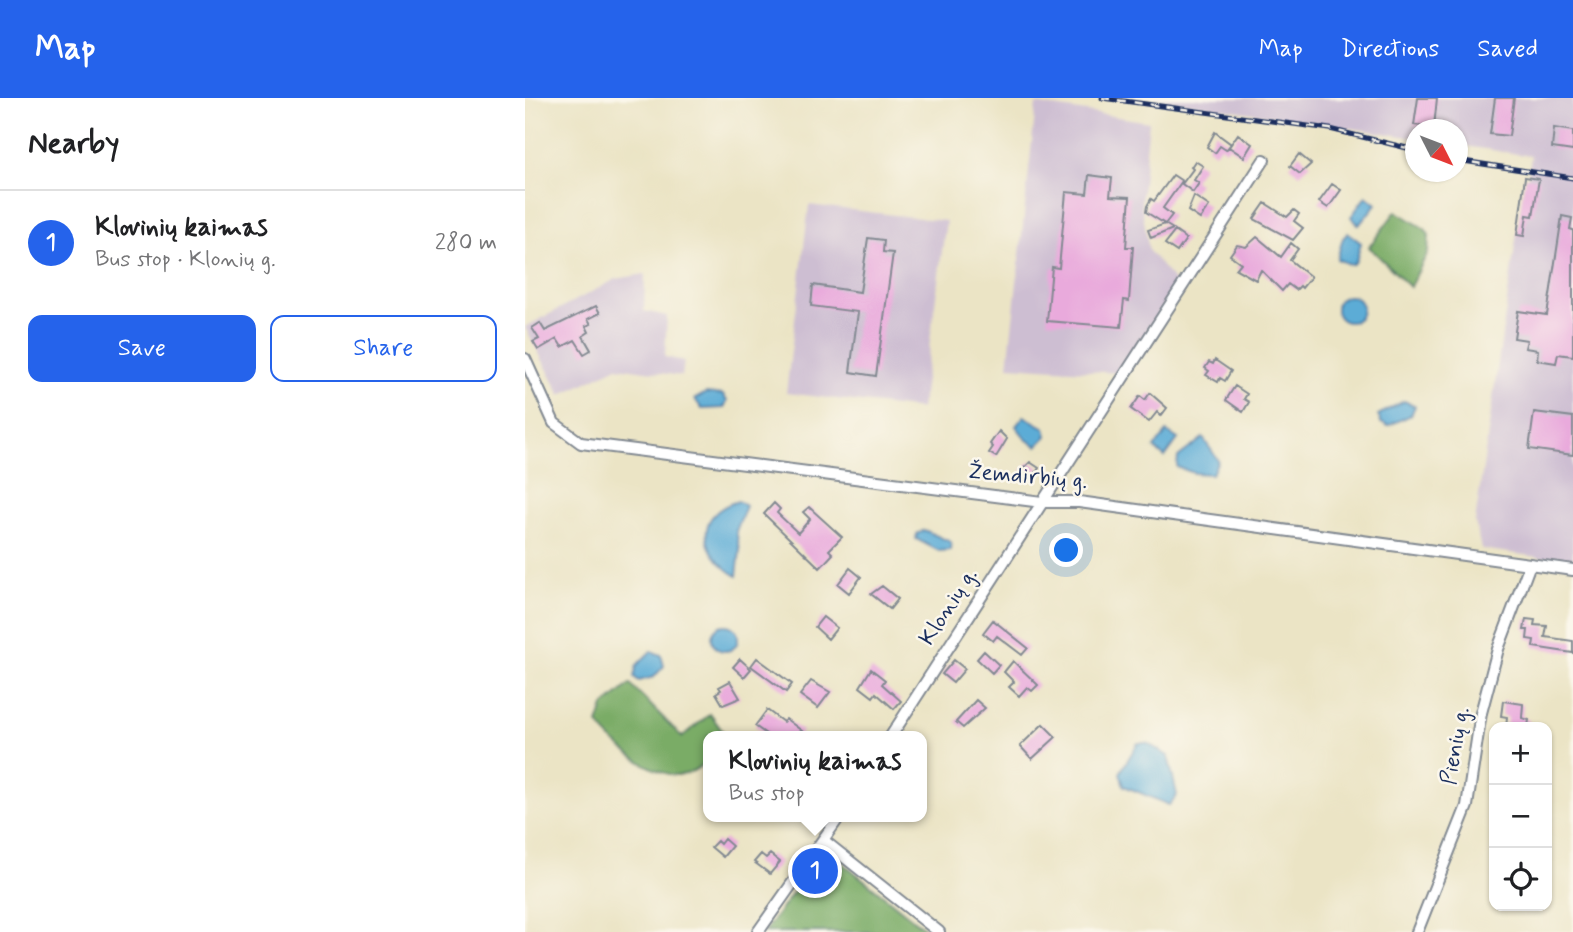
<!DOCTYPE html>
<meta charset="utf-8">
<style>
body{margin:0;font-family:Mynerve,sans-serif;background:#f6f6f6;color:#202124}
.controls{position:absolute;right:21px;bottom:21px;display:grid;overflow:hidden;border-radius:14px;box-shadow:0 2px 5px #0004}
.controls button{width:63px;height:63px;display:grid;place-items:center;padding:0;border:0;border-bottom:2px solid #e0e0e0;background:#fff;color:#202124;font:35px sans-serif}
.compass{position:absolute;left:880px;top:21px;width:63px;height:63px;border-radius:50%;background:#fff;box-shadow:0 2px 5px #0004;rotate:132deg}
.you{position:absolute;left:542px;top:453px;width:24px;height:24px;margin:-18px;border:5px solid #fff;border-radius:50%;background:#1a73e8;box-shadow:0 0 0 10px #1a73e833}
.badge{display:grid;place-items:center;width:46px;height:46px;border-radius:50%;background:#2563eb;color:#fff;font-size:23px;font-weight:700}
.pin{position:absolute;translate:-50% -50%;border:4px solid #fff;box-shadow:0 2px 7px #0006}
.popup{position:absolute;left:178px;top:633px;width:224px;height:91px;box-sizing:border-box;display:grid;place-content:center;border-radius:14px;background:#fff;filter:drop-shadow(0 2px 5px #0005);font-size:23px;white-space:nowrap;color:#757577}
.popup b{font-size:26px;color:#202124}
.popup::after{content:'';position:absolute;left:50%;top:100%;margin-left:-14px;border:14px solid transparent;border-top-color:#fff}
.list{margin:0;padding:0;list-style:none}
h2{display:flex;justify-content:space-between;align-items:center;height:91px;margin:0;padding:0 28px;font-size:30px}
h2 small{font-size:23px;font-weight:400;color:#757577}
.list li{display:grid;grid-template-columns:46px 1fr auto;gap:21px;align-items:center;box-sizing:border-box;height:105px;padding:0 28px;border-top:2px solid #e0e0e0}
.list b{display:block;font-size:26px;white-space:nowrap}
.list p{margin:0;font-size:23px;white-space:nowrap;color:#757577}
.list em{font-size:23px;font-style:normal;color:#757577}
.actions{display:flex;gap:14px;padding:21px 28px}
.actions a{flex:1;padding:16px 0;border:2px solid #2563eb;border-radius:14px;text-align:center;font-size:24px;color:#2563eb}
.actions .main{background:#2563eb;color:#fff}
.icon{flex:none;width:38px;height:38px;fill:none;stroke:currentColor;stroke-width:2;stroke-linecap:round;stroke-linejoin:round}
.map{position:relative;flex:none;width:1048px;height:834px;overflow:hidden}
header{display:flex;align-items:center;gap:42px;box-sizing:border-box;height:98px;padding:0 35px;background:#2563eb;color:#fff}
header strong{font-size:33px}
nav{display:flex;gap:38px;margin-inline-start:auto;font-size:24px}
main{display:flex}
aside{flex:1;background:#fff}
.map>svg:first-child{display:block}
.industrial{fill:#cdbed2}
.forest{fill:#7aac66;stroke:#4a6e62;stroke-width:2}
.water{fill:#5bacd6;stroke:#3b6e9a;stroke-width:2}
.building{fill:#e9aadc}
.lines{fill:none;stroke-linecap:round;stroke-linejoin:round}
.street-casing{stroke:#838a92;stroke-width:14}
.street{stroke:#fff;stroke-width:10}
.rail-casing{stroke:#1b2f5e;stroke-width:5}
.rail{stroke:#fbf7ec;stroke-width:2.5;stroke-dasharray:8;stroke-linecap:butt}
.labels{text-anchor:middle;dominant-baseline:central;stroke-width:5;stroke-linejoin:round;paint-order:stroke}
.street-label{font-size:23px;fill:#1b2f5e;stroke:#fbf7ec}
</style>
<header>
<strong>Map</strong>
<nav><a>Map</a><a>Directions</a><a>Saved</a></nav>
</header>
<main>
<aside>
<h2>Nearby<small></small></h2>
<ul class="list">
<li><span class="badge">1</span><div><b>Klovinių kaimas</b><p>Bus stop · Klonių g.</p></div><em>280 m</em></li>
</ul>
<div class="actions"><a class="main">Save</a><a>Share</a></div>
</aside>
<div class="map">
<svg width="1048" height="834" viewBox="0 0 1048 834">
<rect width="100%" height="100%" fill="#fbf7ec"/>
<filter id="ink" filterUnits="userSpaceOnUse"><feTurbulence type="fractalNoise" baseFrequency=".0143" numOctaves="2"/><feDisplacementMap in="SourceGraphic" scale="14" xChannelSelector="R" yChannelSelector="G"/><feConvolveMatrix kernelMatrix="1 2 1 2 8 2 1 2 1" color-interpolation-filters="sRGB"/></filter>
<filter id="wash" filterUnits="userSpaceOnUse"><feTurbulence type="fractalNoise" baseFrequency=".00686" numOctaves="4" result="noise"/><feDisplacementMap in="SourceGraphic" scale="28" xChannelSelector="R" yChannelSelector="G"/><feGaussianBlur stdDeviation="1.57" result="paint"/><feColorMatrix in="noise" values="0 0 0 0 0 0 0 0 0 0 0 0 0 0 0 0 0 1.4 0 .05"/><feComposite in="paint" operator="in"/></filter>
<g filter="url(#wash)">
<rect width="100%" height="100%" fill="#ebe4c5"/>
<path class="industrial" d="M 629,0 L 1048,0 L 1048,464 L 956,451 L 950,424 L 1000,79 L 1003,79 L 1006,58 L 933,47 L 932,32 L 890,32 L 890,40 Z
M 511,6 L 624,24 L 616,104 L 624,153 L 653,187 L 594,275 L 483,268 Z
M 284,107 L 421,123 L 396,311 L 261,295 Z
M 120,176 L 119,213 L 142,218 L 140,259 L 159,263 L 157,278 L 92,269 L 36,297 L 0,229 L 91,181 Z"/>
<path class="forest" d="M 871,113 L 900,131 L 904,137 L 903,154 L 885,189 L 844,149 Z
M 105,586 L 157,639 L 185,616 L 201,638 L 183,638 L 183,662 C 174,669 167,676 155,677 C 128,678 88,647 73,626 L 79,608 Z
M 298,755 L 309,758 L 404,834 L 239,834 Z"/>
<path class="water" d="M 841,98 L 851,106 L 834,127 L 826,119 Z
M 823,135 L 836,145 L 831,163 L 826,167 L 812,161 L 818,140 Z
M811 211a13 13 0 1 1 26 0a13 13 0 1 1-26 0Z
M 181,295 L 198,297 L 202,303 L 199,310 L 177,311 L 170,301 Z
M 879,303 L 890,308 L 886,317 L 863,328 L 856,325 L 853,317 Z
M 499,318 L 520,330 L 522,338 L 512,348 L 502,342 L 491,328 Z
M 642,334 L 653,341 L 640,359 L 629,350 Z
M 678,340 L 693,362 L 687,376 L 669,375 L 652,369 L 653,359 Z
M 213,403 L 221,408 L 211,433 L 215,452 L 212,478 C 177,457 166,417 213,403 Z
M 399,432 L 426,444 L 425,452 L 414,453 L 391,441 L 392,436 Z
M187 540a13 13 0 1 1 26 0a13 13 0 1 1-26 0Z
M 126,553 L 136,557 L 139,568 L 129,579 L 114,583 L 109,579 L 112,567 Z
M 613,645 L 622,645 L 643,658 L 652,697 L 644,707 L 599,688 L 595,675 Z"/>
<g id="blocks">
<path class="building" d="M 893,0 L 912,0 L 909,29 L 889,27 Z
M 970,0 L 989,0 L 984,38 L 965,36 Z
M 1029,30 L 1048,33 L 1048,53 L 1027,50 Z
M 690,34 L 706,46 L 701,52 L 695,48 L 690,55 L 682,49 Z
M 713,36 L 727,46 L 719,59 L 704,49 Z
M 774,56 L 786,66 L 775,76 L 765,68 Z
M 670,63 L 678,68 L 669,82 L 674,85 L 668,94 L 657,86 L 668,71 L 666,69 Z
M 564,77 L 587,80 L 585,98 L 605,99 L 601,149 L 608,149 L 604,203 L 599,202 L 596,229 L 522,223 L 527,169 L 534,170 L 541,94 L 562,96 Z
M 648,77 L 657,83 L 638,110 L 647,117 L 640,126 L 621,114 L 622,108 L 626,101 L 629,103 Z
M 1000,79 L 1014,81 L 1008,118 L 1002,117 L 999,138 L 992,137 Z
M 807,86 L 816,92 L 803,110 L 794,104 Z
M 669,98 L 684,108 L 675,121 L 663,113 Z
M 740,105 L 762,119 L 769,112 L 774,116 L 769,123 L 778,130 L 768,142 L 729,121 Z
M 1037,118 L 1047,120 L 1045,131 L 1048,132 L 1048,258 L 1033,256 L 1031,265 L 1012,262 L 1013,252 L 1000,250 L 1002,242 L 989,240 L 993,213 L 1022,217 Z
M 640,126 L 648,131 L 626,140 L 623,132 Z
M 650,133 L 661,141 L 652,154 L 640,146 Z
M 732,139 L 756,159 L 766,145 L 773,151 L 765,162 L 786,179 L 777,190 L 775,188 L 771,192 L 763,186 L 757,193 L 736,172 L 731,182 L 711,171 L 716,165 L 705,157 L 712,147 L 721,149 Z
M 343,140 L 359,142 L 358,154 L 368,155 L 351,278 L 325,274 L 333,214 L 286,208 L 288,187 L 335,194 Z
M 71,208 L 75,215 L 63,221 L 66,226 L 61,228 L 64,234 L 58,238 L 66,252 L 59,256 L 50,242 L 37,249 L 32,241 L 13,252 L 8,244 L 14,241 L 7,230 L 15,225 L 20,233 Z
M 690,262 L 706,273 L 700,283 L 695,280 L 693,284 L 681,277 L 684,273 L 680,270 L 684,264 L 688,266 Z
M 710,288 L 722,296 L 719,301 L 724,304 L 718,314 L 701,302 Z
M 625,295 L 642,310 L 636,318 L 632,314 L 624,324 L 606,311 L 615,298 L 620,302 Z
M 1009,314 L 1048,319 L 1048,357 L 1004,351 Z
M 474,333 L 482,341 L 471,359 L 464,355 L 468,349 L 465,346 Z
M 505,364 L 514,370 L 507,380 L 496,373 Z
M 249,405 L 255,411 L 252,415 L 273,435 L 285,421 L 278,414 L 284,409 L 317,439 L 304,452 L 308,456 L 295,470 L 239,416 Z
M 325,470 L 336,479 L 324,495 L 313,486 Z
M 357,488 L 373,501 L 365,511 L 346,496 Z
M 298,519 L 312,530 L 303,541 L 290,529 Z
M 1001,521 L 1010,522 L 1009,527 L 1022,528 L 1020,539 L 1048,543 L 1048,555 L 1008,549 L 1009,542 L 1002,541 L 1003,532 L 999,532 Z
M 468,522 L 503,550 L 497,557 L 472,538 L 468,543 L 458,535 Z
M 459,553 L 474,567 L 467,575 L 452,561 Z
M 232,560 L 267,586 L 261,594 L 226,568 Z
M 215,561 L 226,571 L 219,579 L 208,569 Z
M 429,562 L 440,571 L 428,585 L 417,576 Z
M 488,563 L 513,587 L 507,593 L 502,589 L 494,598 L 484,589 L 489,584 L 479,574 Z
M 346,571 L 360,582 L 357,586 L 376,603 L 369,611 L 351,595 L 348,599 L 335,589 Z
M 205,583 L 215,600 L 198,607 L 191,595 L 196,592 L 194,589 Z
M 286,583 L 305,594 L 293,610 L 275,597 Z
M 451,602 L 460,610 L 438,630 L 431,624 Z
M 978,603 L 998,606 L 997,620 L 1004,622 L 1003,629 L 981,629 L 982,619 L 976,618 Z
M 242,612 L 258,624 L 261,621 L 277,633 L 273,638 L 244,638 L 230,628 Z
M 518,626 L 531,639 L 507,661 L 495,648 Z
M 199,741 L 207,748 L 198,759 L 186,749 L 192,743 L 195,746 Z
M 236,756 L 241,760 L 245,756 L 255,764 L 245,776 L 229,764 Z"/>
</g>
</g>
<g filter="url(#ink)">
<use href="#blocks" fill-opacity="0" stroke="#838a92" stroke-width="2"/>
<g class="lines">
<g class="street-casing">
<path id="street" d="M 0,261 L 29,325 L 56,345 L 517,404 L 554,404 L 1048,472
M 366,638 L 739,62
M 298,742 L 414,834
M 233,834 L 314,719
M 892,834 L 942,708 L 956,615 L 973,551 L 1005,466"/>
</g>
<use href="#street" class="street"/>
<g class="rail-casing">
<path id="rail" d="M 577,0 L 805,31 L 890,52
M 932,62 L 1048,80"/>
</g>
<use href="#rail" class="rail"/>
</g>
</g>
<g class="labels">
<g class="street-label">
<text transform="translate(503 379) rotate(5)">Žemdirbių g.</text>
<text transform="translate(424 509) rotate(-57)">Klonių g.</text>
<text transform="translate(931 648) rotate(-80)">Pienių g.</text>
</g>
</g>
</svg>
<div class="controls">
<button>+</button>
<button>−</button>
<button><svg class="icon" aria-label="locate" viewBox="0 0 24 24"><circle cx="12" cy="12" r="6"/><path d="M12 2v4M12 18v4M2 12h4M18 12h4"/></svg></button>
</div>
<svg class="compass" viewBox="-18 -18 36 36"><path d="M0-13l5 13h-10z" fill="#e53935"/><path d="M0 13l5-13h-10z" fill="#757577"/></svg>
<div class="you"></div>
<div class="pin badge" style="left:290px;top:773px">1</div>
<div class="popup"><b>Klovinių kaimas</b>Bus stop</div>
</div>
</main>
